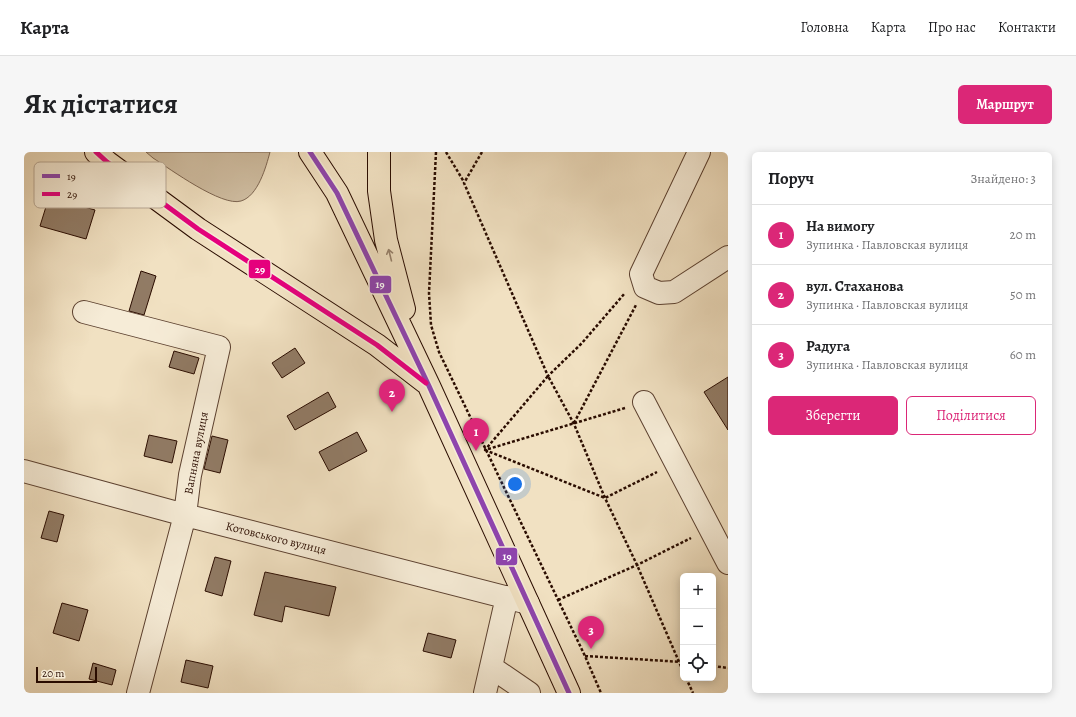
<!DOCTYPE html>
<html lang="uk">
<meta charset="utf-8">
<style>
body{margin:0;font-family:Alegreya,serif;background:#f6f6f6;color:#202124}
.controls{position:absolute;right:12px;bottom:12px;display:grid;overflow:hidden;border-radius:6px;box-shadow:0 2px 10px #0003}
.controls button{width:36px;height:36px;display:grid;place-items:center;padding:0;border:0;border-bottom:1px solid #e0e0e0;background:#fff;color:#202124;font:20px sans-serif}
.scale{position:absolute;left:12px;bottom:10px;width:61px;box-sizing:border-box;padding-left:4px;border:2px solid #2a0c00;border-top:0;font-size:11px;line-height:14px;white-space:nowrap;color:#2a0c00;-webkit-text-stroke:3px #f6ecd7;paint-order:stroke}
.you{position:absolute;left:491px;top:332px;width:14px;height:14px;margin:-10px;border:3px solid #fff;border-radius:50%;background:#1a73e8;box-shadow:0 0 0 6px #1a73e833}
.badge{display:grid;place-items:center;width:26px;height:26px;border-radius:50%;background:#db2777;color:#fff;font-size:13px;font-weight:700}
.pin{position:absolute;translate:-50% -33px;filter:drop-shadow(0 1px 2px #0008)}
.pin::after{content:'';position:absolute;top:21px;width:14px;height:12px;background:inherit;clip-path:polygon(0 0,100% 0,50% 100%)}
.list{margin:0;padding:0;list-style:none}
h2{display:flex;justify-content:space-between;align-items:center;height:52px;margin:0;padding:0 16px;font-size:17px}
h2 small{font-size:13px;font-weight:400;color:#757577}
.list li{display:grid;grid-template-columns:26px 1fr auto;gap:12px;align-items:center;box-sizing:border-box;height:60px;padding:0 16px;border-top:1px solid #e0e0e0}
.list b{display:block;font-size:15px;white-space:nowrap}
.list p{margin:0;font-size:13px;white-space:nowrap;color:#757577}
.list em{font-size:13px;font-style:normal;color:#757577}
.actions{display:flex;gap:8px;padding:12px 16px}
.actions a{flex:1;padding:9px 0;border:1px solid #db2777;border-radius:6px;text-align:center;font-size:14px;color:#db2777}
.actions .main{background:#db2777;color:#fff}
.icon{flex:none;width:22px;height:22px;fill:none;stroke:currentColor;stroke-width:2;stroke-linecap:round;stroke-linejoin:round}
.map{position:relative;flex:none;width:704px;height:541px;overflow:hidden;border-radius:6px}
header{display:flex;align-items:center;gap:24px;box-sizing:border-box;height:56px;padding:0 20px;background:#fff;border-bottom:1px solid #e0e0e0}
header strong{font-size:19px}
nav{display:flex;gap:22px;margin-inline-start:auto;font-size:14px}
.intro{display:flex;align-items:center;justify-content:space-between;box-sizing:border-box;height:96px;padding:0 24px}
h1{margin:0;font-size:28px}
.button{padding:10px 18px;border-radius:6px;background:#db2777;color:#fff;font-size:14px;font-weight:700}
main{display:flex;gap:24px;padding:0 24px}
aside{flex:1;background:#fff;border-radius:6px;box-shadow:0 2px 10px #0003}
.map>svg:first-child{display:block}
.green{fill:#cfbda1;stroke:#7c6450}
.building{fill:#917b65;stroke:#2a0c00}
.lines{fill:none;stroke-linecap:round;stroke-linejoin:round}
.minor-casing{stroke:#5c4130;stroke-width:24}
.major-casing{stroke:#2a0c00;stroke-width:24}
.path{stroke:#2a0c00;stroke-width:2.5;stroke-dasharray:3 2;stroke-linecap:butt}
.minor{stroke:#f6ecd7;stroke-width:22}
.major{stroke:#f1e1c2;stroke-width:22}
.bus-1-casing{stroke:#f6ecd7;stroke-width:8}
.bus-2-casing{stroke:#f6ecd7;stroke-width:8}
.bus-1{stroke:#8e44ad;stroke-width:5}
.bus-2{stroke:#e5007d;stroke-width:5}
.oneway{stroke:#97816b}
.labels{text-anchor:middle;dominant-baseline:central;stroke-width:3;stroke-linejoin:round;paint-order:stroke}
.street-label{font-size:12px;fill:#2a0c00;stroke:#f6ecd7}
.key{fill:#f6ecd7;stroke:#b9a996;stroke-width:1}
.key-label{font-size:11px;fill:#2a0c00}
.line-badge{stroke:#f6ecd7;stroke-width:1.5}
.badge-label{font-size:11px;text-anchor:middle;font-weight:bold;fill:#fff}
</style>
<header>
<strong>Карта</strong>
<nav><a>Головна</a><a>Карта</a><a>Про нас</a><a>Контакти</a></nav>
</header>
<div class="intro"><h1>Як дістатися</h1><a class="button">Маршрут</a></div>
<main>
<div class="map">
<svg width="704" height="541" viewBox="0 0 704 541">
<rect width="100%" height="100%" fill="#f1e1c2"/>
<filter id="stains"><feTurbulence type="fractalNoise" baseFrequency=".005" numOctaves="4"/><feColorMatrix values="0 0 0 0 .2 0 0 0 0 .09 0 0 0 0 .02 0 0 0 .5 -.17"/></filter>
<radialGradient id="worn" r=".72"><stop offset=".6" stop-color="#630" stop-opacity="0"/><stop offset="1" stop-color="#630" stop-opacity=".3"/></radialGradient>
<path class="green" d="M 122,0 L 246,0 C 242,15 234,44 217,49 C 198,55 146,17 129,6 Z"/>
<path class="building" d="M 25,45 L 71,58 L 62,87 L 16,74 Z
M 117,119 L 132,124 L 120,163 L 105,159 Z
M 271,196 L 281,211 L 258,226 L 248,211 Z
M 150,199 L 175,206 L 170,222 L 145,215 Z
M 704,225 L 704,278 L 680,240 Z
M 304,240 L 312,255 L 271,278 L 263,264 Z
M 333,280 L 343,299 L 305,319 L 295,300 Z
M 125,283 L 153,289 L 148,311 L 120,304 Z
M 188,284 L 204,288 L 196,321 L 180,317 Z
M 25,359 L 40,363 L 33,390 L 17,386 Z
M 191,405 L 207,409 L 198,444 L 181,439 Z
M 241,420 L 312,435 L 305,464 L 261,454 L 258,470 L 230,463 Z
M 38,451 L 64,458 L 55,489 L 29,481 Z
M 404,481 L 432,488 L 427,506 L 399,499 Z
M 162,508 L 189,514 L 184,536 L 157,530 Z
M 69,511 L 92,518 L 88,533 L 65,527 Z"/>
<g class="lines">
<g class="minor-casing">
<path id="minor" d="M 675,0 L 617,122 L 621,135 L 635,141 L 650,140 L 704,105
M 60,160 L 195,195 L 166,323 L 161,363 L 114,541
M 620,250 L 704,411
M 0,319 L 161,363 L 504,451
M 467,515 L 505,541
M 461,541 L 483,445"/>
</g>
<g class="major-casing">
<path id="major" d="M 72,0 L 83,10 L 174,77 L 353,193 L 401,230
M 286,0 L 313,41 L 405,234 L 545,541
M 355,0 L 355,39 L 362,88 L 380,157"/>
</g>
<path class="path" d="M 412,0 L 405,141 L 407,173 L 415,200 L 561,504 L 577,541
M 422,0 L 440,30
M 458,0 L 440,31 L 524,224 L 558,191 L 601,141
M 601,256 L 461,298 L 524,224 L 550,272 L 581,346 L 613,413 L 659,519
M 550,271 L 612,153
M 461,298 L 581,346 L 633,320
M 534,448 L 613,413 L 667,386
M 561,504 L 659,510
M 689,514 L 704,516
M 662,526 L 669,541"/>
<use href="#minor" class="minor"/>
<use href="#major" class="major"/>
<g class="bus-1-casing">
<path id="bus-1" d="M 286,0 L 313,41 L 405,234 L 545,541"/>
</g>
<g class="bus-2-casing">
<path id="bus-2" d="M 72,0 L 83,10 L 174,77 L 353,193 L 402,231"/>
</g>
<use href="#bus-1" class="bus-1"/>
<use href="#bus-2" class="bus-2"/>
</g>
<defs><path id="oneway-shaft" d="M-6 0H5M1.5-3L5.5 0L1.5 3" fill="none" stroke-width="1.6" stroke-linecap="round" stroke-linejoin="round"/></defs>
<use class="oneway" href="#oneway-shaft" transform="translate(366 103) rotate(-104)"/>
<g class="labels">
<g class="street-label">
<text transform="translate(172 301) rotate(-79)">Вапняна вулиця</text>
<text transform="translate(252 386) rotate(14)">Котовського вулиця</text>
</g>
</g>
<rect x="10" y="10" width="132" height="46" rx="6" class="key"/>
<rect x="18" y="22" width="18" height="4" fill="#8e44ad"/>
<rect x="18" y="40" width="18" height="4" fill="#e5007d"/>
<g class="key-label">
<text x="43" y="28">19</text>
<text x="43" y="46">29</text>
</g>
<g class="line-badge">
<rect x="224" y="107" width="23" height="20" rx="4" fill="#e5007d"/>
<rect x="345" y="123" width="23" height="19" rx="4" fill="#8e44ad"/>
<rect x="471" y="395" width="23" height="19" rx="4" fill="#8e44ad"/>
</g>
<g class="badge-label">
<text x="236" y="121">29</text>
<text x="356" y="136">19</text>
<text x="483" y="408">19</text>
</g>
<rect width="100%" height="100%" filter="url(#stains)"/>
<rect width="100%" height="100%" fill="url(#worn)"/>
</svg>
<div class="controls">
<button>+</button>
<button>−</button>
<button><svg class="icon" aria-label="locate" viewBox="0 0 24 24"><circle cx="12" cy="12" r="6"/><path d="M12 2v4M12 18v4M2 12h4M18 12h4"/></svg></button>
</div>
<div class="scale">20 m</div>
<div class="you"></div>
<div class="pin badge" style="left:452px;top:299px">1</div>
<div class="pin badge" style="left:368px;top:260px">2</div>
<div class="pin badge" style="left:567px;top:497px">3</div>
</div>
<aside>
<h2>Поруч<small>Знайдено: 3</small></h2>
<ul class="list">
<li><span class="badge">1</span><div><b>На вимогу</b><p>Зупинка · Павловская вулиця</p></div><em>20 m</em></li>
<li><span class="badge">2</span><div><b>вул. Стаханова</b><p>Зупинка · Павловская вулиця</p></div><em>50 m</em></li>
<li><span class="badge">3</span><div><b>Радуга</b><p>Зупинка · Павловская вулиця</p></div><em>60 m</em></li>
</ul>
<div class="actions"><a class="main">Зберегти</a><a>Поділитися</a></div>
</aside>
</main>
